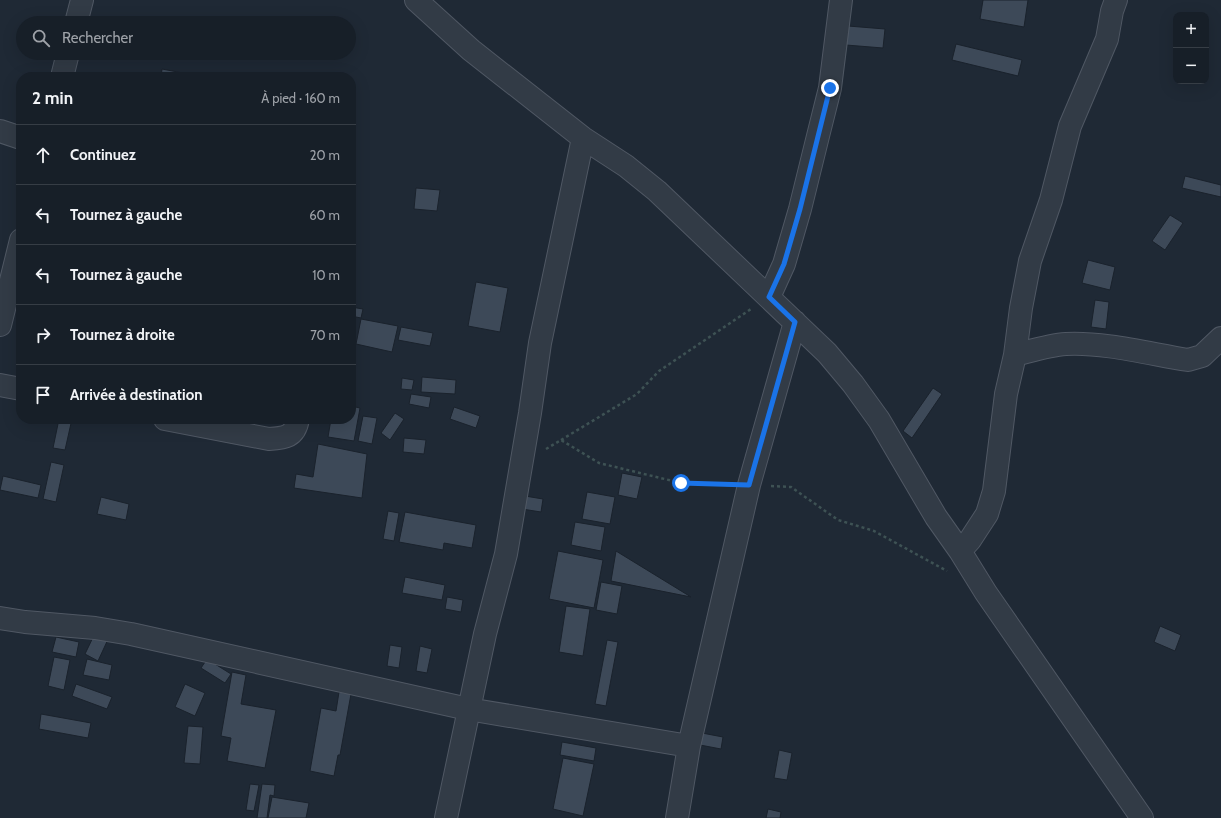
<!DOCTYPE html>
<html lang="fr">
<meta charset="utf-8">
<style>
body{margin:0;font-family:Cabin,sans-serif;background:#242c34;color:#f1f3f6}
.controls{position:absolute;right:12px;top:12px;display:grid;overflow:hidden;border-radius:8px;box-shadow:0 4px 16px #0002}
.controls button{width:36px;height:36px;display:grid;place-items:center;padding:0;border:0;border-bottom:1px solid #363d45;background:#171f28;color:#f1f3f6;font:20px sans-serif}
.stop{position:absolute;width:12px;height:12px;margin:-9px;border:3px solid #1a73e8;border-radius:50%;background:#fff}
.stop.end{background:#1a73e8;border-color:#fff;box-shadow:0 1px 4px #0008}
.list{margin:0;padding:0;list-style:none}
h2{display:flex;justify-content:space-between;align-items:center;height:52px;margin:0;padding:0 16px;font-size:17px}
h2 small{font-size:13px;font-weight:400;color:#9ea2a8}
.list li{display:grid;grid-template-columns:26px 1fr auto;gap:12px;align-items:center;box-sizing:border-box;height:60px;padding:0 16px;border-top:1px solid #363d45}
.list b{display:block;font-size:15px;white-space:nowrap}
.list em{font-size:13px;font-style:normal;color:#9ea2a8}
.icon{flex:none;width:22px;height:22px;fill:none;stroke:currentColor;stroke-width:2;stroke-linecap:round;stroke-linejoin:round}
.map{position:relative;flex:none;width:1221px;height:818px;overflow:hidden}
.search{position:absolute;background:#171f28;box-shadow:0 4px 16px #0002;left:16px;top:16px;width:340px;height:44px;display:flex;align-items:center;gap:10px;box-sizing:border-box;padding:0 14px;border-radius:22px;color:#9ea2a8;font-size:15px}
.panel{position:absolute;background:#171f28;box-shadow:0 4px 16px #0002;left:16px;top:72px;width:340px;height:352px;border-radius:16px}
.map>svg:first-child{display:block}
.building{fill:#3d4958;stroke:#1a222c}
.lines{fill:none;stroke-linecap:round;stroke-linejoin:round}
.street-casing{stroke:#505864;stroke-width:24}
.path{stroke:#3e5254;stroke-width:2.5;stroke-dasharray:3 3;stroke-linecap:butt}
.street{stroke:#323b46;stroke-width:22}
.route{stroke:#1a73e8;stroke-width:5}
</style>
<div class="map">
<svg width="1221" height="818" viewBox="0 0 1221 818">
<rect width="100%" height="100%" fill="#1f2935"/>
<path class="building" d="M 983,0 L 1028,0 L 1024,27 L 980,19 Z
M 848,26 L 885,29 L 883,48 L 846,45 Z
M 956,44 L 1022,60 L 1018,76 L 952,60 Z
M 162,69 L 183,73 L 182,77 L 161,77 Z
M 1185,176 L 1221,185 L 1221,197 L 1182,188 Z
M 416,188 L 440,190 L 437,211 L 414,209 Z
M 1170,215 L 1183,223 L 1165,250 L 1152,241 Z
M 1088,260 L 1115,267 L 1110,290 L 1082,283 Z
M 476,282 L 508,288 L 500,332 L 468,326 Z
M 1095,300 L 1109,302 L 1106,329 L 1091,327 Z
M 351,307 L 363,309 L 361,318 L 351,316 Z
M 361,319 L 398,326 L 392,352 L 356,344 Z
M 401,327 L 433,333 L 430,346 L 398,340 Z
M 422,377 L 456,380 L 455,394 L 421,392 Z
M 402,378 L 414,380 L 412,390 L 401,389 Z
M 933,388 L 942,394 L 912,438 L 903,431 Z
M 411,394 L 431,397 L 429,408 L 409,404 Z
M 351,406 L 360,408 L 354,441 L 328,437 L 331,419 L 351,419 Z
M 454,407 L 480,416 L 476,428 L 450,419 Z
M 395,413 L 404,419 L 390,440 L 381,433 Z
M 363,416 L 377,418 L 372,444 L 358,441 Z
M 59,419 L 72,419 L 65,450 L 53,448 Z
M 404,438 L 426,440 L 424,454 L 403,452 Z
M 318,444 L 367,454 L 362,498 L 294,488 L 296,474 L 313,477 Z
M 51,462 L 64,465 L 56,502 L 43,499 Z
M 622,473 L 642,477 L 637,499 L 618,495 Z
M 3,476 L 41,485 L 38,498 L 0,490 Z
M 587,492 L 615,497 L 610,524 L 582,519 Z
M 525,496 L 543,499 L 541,512 L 522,509 Z
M 101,497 L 129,504 L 126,520 L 97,514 Z
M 388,511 L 399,513 L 394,541 L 383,539 Z
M 405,512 L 476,525 L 472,548 L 444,543 L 443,550 L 399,542 Z
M 575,522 L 605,527 L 601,551 L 571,545 Z
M 558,551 L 603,560 L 594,608 L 549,599 Z
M 616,551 L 691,597 L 611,581 Z
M 405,577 L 445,585 L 442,600 L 402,593 Z
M 601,582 L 622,586 L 617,614 L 596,610 Z
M 447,597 L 463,600 L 461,612 L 445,609 Z
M 566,606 L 590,609 L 583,656 L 559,652 Z
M 1160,626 L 1181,635 L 1175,651 L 1154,642 Z
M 97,629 L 110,635 L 98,661 L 85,654 Z
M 56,637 L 79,642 L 76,657 L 52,652 Z
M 607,640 L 618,642 L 606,706 L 595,704 Z
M 390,645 L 402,647 L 399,668 L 387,666 Z
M 420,646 L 432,649 L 427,673 L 416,671 Z
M 54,657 L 70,660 L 64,690 L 48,686 Z
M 87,659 L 112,665 L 109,680 L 83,675 Z
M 207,659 L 231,674 L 225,683 L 201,668 Z
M 232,672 L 246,675 L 241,704 L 276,710 L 265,768 L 227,761 L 231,738 L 221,736 Z
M 76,684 L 112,697 L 107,709 L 72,696 Z
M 185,684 L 205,693 L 195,716 L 175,707 Z
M 339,692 L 351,694 L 340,755 L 338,755 L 334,776 L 310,771 L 321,708 L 336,711 Z
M 41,714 L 91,723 L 88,738 L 39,729 Z
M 188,726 L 203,727 L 200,764 L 184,763 Z
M 702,733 L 723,737 L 721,749 L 700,745 Z
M 562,742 L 596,748 L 594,761 L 560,755 Z
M 779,750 L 792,753 L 787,780 L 774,778 Z
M 563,758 L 594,764 L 583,816 L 553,809 Z
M 250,784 L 259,785 L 254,811 L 246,810 Z
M 262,784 L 275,785 L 274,796 L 270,795 L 267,818 L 257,818 Z
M 272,797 L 309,803 L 306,818 L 268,818 Z
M 768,809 L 781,812 L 780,818 L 766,818 Z"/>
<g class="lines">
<g class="street-casing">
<path id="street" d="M 416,0 L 471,50 L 583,138 L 626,166 L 657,191 L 827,353 L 853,384 L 879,420 L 936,517 L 960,551 L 986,593 L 1142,818
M 76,23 L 82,0
M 62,77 L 68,53
M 0,131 L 21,138
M 769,297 L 784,264 L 800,209 L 818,136 L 830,88 L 841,0
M 0,325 L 21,240
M 1015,355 C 1031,351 1049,345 1066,344 C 1104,342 1150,354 1188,360 L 1202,356 L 1221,338
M 0,385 L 21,389
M 165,419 L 269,439 C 285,438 295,437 298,419
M 960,551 L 970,540 L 987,514 L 994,491 L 1006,394 L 1015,355 L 1021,308 L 1030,261 L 1051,200 L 1070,126 L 1107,39 L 1112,11 L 1116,0
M 0,618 L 25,622 L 95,628 L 131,634 L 468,709 L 689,746
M 446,818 L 485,634 L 506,554 L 530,413 L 540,343 L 583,138
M 677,818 L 689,746 L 749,485 L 795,322"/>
</g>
<path class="path" d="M 561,440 L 637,394 L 659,371 L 751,309
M 546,449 L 561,440 L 599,463 L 681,483 L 728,485
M 771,486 L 791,487 L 838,520 L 874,531 L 947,571"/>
<use href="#street" class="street"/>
</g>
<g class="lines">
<path class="route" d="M 681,483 L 749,485 L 795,322 L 769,297 L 784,264 L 800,209 L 830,88"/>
</g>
</svg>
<div class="controls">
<button>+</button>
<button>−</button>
</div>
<div class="stop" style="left:681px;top:483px"></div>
<div class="stop end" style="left:830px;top:88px"></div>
<div class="search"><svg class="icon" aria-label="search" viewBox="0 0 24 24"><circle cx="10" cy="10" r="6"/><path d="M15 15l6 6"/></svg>Rechercher</div>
<section class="panel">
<h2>2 min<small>À pied · 160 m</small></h2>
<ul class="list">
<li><svg class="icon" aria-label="ahead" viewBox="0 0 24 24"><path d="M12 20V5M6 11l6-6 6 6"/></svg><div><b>Continuez</b></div><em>20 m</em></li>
<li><svg class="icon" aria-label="left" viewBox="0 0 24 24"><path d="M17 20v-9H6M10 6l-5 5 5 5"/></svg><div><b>Tournez à gauche</b></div><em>60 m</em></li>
<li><svg class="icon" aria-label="left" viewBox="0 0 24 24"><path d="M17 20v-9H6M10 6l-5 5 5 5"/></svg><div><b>Tournez à gauche</b></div><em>10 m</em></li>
<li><svg class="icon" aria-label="right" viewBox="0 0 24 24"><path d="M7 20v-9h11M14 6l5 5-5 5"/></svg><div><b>Tournez à droite</b></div><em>70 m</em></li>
<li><svg class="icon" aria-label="arrive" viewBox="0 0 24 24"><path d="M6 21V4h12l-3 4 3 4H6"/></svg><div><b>Arrivée à destination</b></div></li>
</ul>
</section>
</div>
